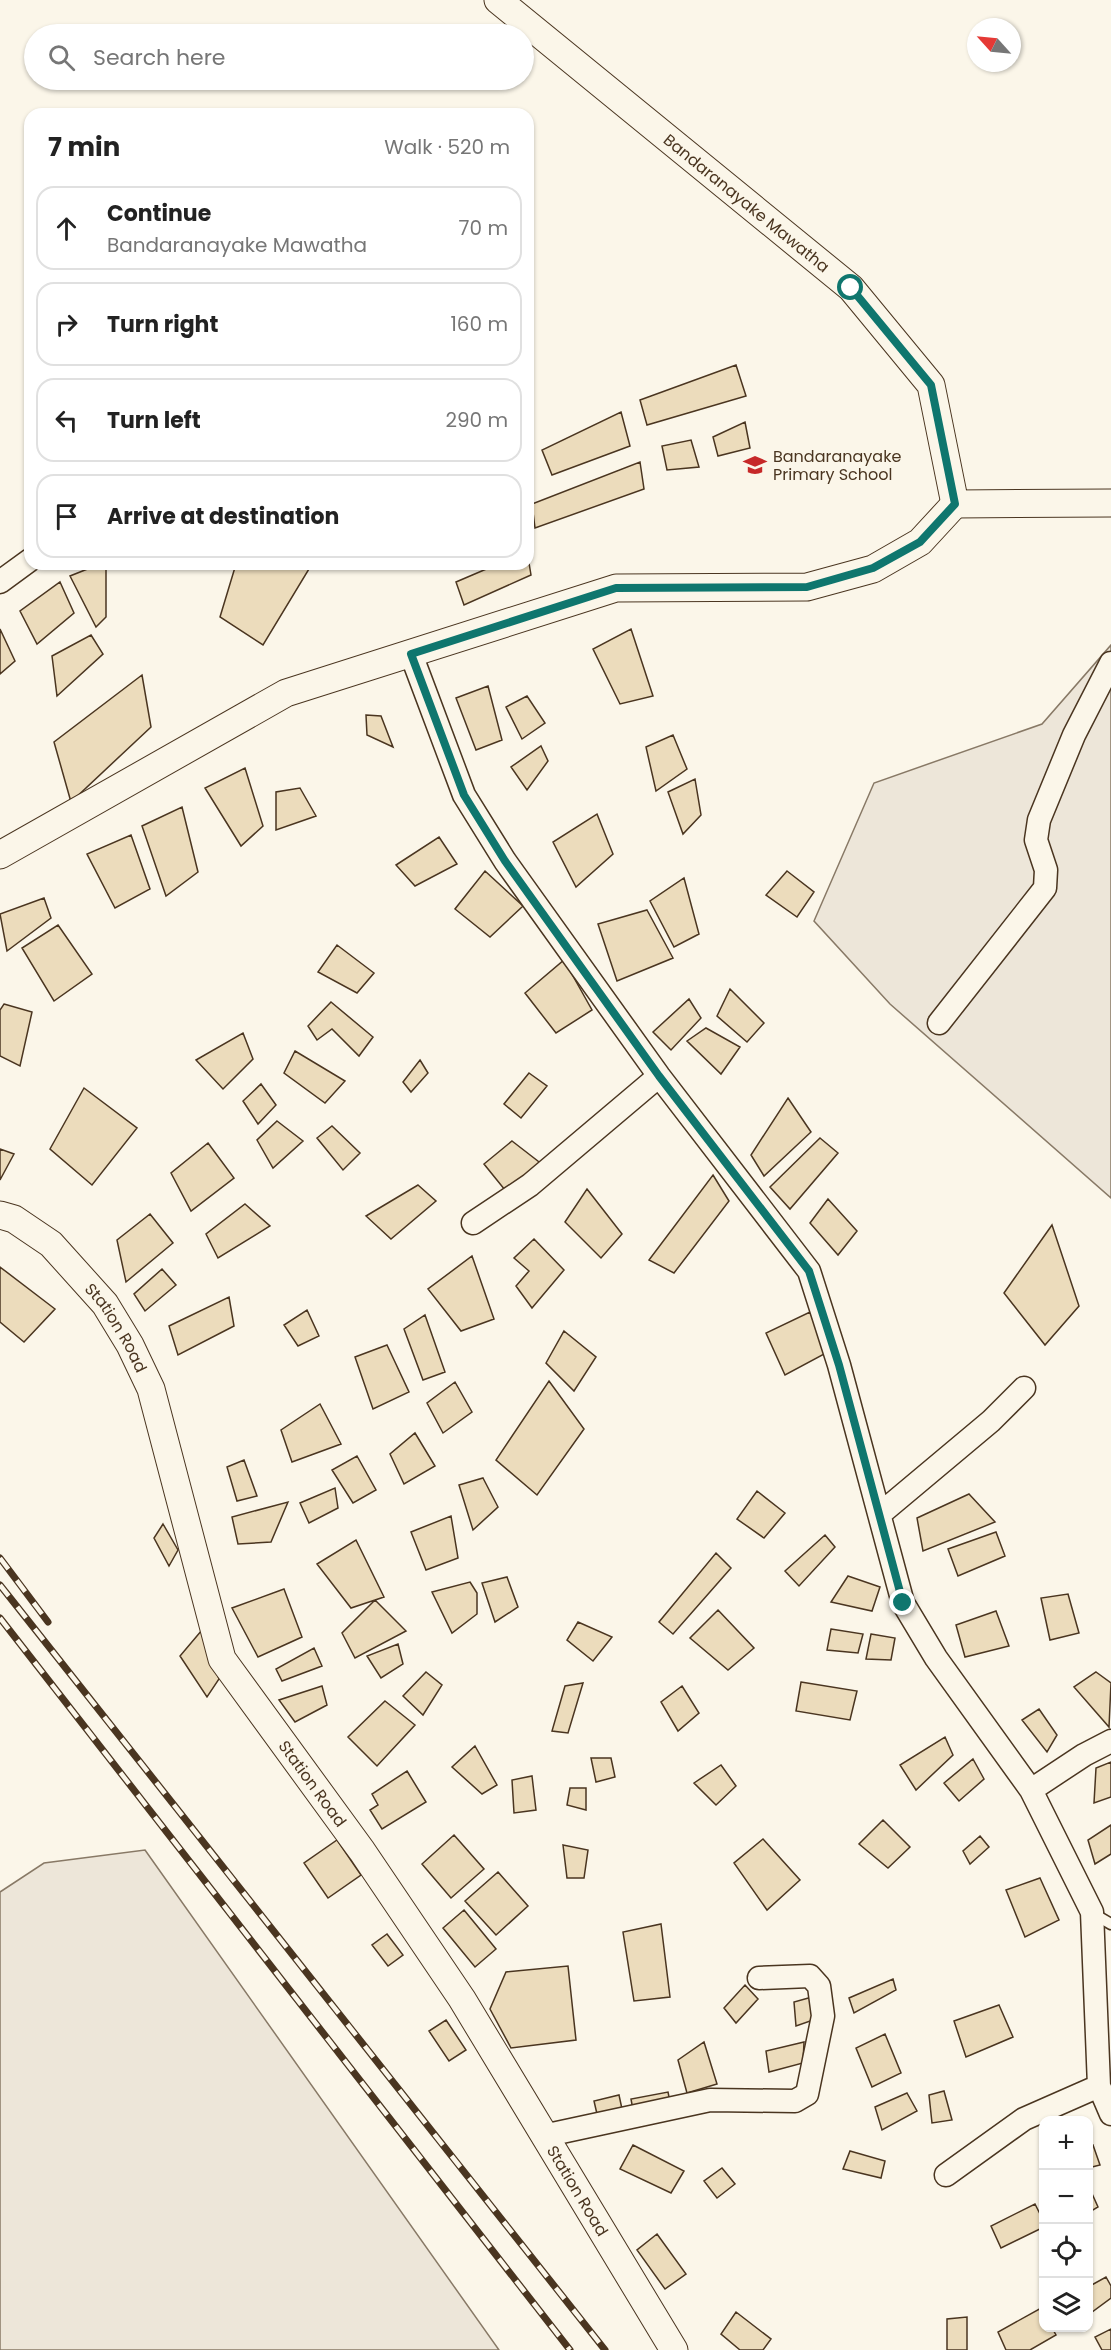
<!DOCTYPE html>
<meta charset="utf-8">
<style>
body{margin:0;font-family:Poppins,sans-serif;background:#f2f2f2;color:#222}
.controls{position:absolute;right:18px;bottom:18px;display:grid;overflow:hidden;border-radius:12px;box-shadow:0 2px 4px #0004}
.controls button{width:54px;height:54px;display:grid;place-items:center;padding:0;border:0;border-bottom:2px solid #e0e0e0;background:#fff;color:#222;font:30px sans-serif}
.compass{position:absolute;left:967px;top:18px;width:54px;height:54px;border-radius:50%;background:#fff;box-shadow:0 2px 4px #0004;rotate:297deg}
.stop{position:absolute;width:18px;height:18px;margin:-14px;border:4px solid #0f766e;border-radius:50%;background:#fff}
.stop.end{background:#0f766e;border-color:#fff;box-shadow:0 2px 6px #0008}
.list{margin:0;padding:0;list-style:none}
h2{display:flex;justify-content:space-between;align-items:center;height:78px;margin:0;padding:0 24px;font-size:26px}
h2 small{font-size:20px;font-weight:400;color:#767676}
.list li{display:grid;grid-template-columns:39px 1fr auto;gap:18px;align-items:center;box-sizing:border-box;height:84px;margin:0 12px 12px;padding:0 12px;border:2px solid #e0e0e0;border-radius:18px}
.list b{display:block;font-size:22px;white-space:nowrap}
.list p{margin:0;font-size:20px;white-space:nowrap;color:#767676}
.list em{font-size:20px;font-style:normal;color:#767676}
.icon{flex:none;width:33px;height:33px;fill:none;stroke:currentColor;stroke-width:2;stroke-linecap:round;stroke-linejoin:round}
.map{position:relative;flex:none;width:1111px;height:2350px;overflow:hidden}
.search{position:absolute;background:#fff;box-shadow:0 2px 4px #0004;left:24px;top:24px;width:510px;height:66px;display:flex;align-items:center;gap:15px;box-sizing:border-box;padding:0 21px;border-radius:33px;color:#767676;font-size:22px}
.panel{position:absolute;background:#fff;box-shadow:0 2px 4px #0004;left:24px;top:108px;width:510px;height:462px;border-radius:18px}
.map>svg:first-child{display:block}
.green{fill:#ede6d9;stroke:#887966;stroke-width:1.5}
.building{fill:#ecdcbc;stroke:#4a3520;stroke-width:1.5}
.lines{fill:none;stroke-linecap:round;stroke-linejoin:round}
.service-casing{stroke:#4a3520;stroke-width:13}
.minor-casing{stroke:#4a3520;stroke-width:25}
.tertiary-casing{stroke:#4a3520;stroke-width:29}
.service{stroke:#fbf6e9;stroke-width:10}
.minor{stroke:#fbf6e9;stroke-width:22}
.tertiary{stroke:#fbf6e9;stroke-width:27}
.rail-casing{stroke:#4a3520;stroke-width:7}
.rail{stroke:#fbf6e9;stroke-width:4.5;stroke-dasharray:14;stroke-linecap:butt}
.route{stroke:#0f766e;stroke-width:8}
.labels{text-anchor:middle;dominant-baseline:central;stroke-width:4.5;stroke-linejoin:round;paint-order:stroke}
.street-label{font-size:16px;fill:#4a3520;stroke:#fbf6e9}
.poi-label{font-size:16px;fill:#4a3520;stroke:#fbf6e9;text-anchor:start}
</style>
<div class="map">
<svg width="1111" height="2350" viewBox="0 0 1111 2350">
<rect width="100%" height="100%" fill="#fbf6e9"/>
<path class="green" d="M 1111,645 L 1111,1198 L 890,1004 L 814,921 L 874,783 L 1042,724 Z
M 145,1850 L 499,2350 L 0,2350 L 0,1892 L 44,1863 Z"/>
<path class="building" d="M 736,365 L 746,396 L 647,425 L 640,400 Z
M 621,412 L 630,446 L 552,475 L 542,450 Z
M 745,422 L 750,448 L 718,456 L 713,437 Z
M 691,440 L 699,467 L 667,470 L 662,446 Z
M 640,462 L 644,489 L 535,528 L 532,504 Z
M 528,557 L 531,575 L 464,605 L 456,582 L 498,564 L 528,564 Z
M 100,564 L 106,564 L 106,617 L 96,627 L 70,576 Z
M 236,564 L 312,564 L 263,645 L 220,617 Z
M 60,582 L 74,613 L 37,644 L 20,611 Z
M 0,629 L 15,661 L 0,674 Z
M 631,629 L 653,696 L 620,704 L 593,649 Z
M 91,635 L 103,654 L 57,696 L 52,656 Z
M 142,675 L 151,727 L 71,802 L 54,742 Z
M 488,686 L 502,740 L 476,750 L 456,698 Z
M 527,696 L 545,723 L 522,739 L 506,707 Z
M 366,715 L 381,716 L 393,747 L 367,735 Z
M 673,735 L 687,769 L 656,791 L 646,747 Z
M 541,746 L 548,761 L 527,790 L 511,767 Z
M 245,768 L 263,826 L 241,846 L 205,788 Z
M 695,779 L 701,815 L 683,834 L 668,792 Z
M 300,788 L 316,816 L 276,830 L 276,792 Z
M 182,807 L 198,872 L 166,896 L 142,826 Z
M 597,814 L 613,854 L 576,887 L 553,842 Z
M 131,835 L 150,889 L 115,908 L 87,854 Z
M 439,837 L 457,864 L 415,886 L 396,865 Z
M 485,871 L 523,906 L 490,937 L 455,909 Z
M 787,871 L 814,892 L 797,917 L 766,895 Z
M 684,878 L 699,934 L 674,947 L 650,901 Z
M 44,898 L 51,918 L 7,951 L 0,914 Z
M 647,910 L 673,958 L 617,981 L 598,924 Z
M 58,925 L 92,974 L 54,1001 L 22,948 Z
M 337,945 L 374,973 L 357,993 L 318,972 Z
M 564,960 L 592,1010 L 556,1033 L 525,993 Z
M 730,989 L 764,1023 L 747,1042 L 717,1016 Z
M 689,999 L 701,1018 L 671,1050 L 653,1032 Z
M 331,1002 L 373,1037 L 359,1056 L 332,1029 L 317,1040 L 308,1026 Z
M 4,1004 L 32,1012 L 20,1066 L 0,1056 L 0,1010 Z
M 706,1028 L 740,1047 L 721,1074 L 687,1041 Z
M 243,1033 L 253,1059 L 223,1089 L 196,1060 Z
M 295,1051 L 345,1081 L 325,1103 L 284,1073 Z
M 420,1060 L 428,1073 L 411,1092 L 403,1082 Z
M 529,1073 L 547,1086 L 521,1118 L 504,1104 Z
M 261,1084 L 276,1105 L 258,1124 L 243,1101 Z
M 84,1088 L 137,1128 L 92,1185 L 50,1149 Z
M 788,1098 L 811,1132 L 764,1176 L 751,1155 Z
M 277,1121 L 303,1141 L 273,1168 L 257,1140 Z
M 332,1126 L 360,1153 L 343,1170 L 317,1138 Z
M 820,1138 L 838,1153 L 790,1209 L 770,1187 Z
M 512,1141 L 543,1165 L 509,1195 L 484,1164 Z
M 208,1143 L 234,1178 L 191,1211 L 171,1173 Z
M 0,1149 L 14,1154 L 0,1180 Z
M 713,1175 L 729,1201 L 674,1273 L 649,1260 Z
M 418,1185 L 436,1201 L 391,1239 L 366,1216 Z
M 587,1189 L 622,1234 L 601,1258 L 565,1222 Z
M 828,1199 L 857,1231 L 838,1255 L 810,1223 Z
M 245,1204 L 270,1226 L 218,1258 L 206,1234 Z
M 150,1214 L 173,1243 L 126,1282 L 117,1240 Z
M 1052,1225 L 1079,1306 L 1045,1345 L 1004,1293 Z
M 534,1239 L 564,1270 L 532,1308 L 516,1286 L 529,1271 L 514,1258 Z
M 472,1256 L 494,1319 L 461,1331 L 428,1289 Z
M 0,1267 L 55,1309 L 24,1342 L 0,1322 Z
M 162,1269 L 176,1285 L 145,1311 L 134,1294 Z
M 229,1297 L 234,1326 L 178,1355 L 169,1326 Z
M 307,1310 L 319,1336 L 298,1346 L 284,1325 Z
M 810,1312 L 828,1352 L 785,1375 L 766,1333 Z
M 425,1315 L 445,1372 L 423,1380 L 404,1329 Z
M 564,1331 L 596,1357 L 574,1391 L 546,1363 Z
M 387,1345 L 409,1392 L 373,1409 L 355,1357 Z
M 549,1381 L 584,1429 L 537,1495 L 496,1460 Z
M 455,1382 L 472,1412 L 443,1433 L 427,1403 Z
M 320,1404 L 341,1444 L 292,1462 L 281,1430 Z
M 415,1433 L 435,1466 L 404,1484 L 390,1454 Z
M 357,1456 L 376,1490 L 353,1503 L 332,1470 Z
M 244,1460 L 257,1496 L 237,1501 L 227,1467 Z
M 483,1478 L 498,1507 L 473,1530 L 459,1485 Z
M 335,1488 L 338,1508 L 309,1523 L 300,1503 Z
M 757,1491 L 785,1513 L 764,1538 L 737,1519 Z
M 969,1494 L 995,1522 L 923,1551 L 917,1518 Z
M 288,1502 L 271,1542 L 238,1544 L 232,1517 Z
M 451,1516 L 458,1558 L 426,1570 L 411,1532 Z
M 163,1524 L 178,1550 L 169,1566 L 154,1538 Z
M 996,1532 L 1005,1556 L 958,1576 L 948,1549 Z
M 825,1535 L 835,1547 L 799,1586 L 785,1571 Z
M 356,1540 L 384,1597 L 351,1608 L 317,1564 Z
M 716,1553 L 731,1568 L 673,1634 L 659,1622 Z
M 848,1576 L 880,1587 L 872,1611 L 831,1602 Z
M 507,1577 L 518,1607 L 495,1622 L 482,1583 Z
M 470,1582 L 477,1593 L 477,1614 L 452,1633 L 432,1592 Z
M 284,1589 L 302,1637 L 258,1657 L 232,1608 Z
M 1068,1594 L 1079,1633 L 1050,1640 L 1041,1598 Z
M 375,1600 L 406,1631 L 355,1658 L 342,1633 Z
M 718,1610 L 754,1648 L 728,1670 L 690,1638 Z
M 996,1611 L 1009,1646 L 965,1657 L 956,1625 Z
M 578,1622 L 612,1637 L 593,1661 L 567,1640 Z
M 831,1629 L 863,1634 L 858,1653 L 827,1650 Z
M 202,1630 L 219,1679 L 207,1697 L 180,1656 Z
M 871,1634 L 895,1638 L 891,1660 L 866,1659 Z
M 398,1644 L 403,1664 L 381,1678 L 367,1656 Z
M 314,1648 L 322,1666 L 282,1681 L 276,1669 Z
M 426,1672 L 442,1685 L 423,1715 L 403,1696 Z
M 1096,1672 L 1111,1683 L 1109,1727 L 1074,1687 Z
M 801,1682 L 857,1691 L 850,1720 L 796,1711 Z
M 583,1683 L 568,1733 L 552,1731 L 565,1686 Z
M 322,1686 L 327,1705 L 295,1722 L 279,1700 Z
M 682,1686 L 699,1713 L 678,1731 L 661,1702 Z
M 385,1701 L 415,1725 L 377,1766 L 348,1737 Z
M 1039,1709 L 1057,1735 L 1047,1752 L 1022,1720 Z
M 945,1737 L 953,1755 L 916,1790 L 900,1765 Z
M 475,1746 L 497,1785 L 482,1794 L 452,1767 Z
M 591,1758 L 611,1758 L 615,1777 L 596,1782 Z
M 973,1759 L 984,1779 L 959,1801 L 944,1783 Z
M 1111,1762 L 1111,1797 L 1094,1803 L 1096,1768 Z
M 721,1765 L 736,1786 L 716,1805 L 694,1783 Z
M 407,1771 L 426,1802 L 382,1829 L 370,1810 L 378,1805 L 372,1794 Z
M 532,1776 L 536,1810 L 514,1813 L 512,1780 Z
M 570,1788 L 586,1788 L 586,1810 L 567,1805 Z
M 883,1820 L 910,1847 L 888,1868 L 859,1844 Z
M 1111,1825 L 1111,1854 L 1095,1864 L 1088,1840 Z
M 454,1835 L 484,1869 L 451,1898 L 422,1864 Z
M 980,1836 L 989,1847 L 970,1864 L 963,1851 Z
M 763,1839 L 800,1880 L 767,1910 L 734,1863 Z
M 337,1840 L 361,1875 L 328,1898 L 304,1863 Z
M 563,1845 L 588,1850 L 584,1878 L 567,1878 Z
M 498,1872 L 528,1906 L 496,1935 L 465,1901 Z
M 1040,1878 L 1059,1920 L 1025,1937 L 1006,1890 Z
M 464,1910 L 496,1949 L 475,1967 L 443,1928 Z
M 661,1924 L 670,1997 L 634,2001 L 623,1932 Z
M 387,1934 L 403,1955 L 388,1966 L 372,1945 Z
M 568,1966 L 576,2040 L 511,2048 L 490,2009 L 506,1972 Z
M 893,1979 L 896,1990 L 854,2013 L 849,1998 Z
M 745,1985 L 758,1999 L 736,2023 L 724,2008 Z
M 812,1997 L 816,2019 L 796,2026 L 794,2002 Z
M 999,2005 L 1013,2037 L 966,2057 L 954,2021 Z
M 446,2020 L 466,2050 L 449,2061 L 429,2031 Z
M 885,2034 L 901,2073 L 872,2087 L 856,2048 Z
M 704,2042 L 717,2084 L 687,2093 L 678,2060 Z
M 804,2042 L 803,2063 L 769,2072 L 766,2051 Z
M 944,2091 L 952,2120 L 932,2123 L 929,2095 Z
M 668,2092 L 670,2102 L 633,2110 L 631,2099 Z
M 907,2093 L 917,2111 L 882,2130 L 875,2107 Z
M 619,2095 L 622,2109 L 597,2114 L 594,2101 Z
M 633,2145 L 684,2171 L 671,2193 L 620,2169 Z
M 1093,2145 L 1100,2165 L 1088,2168 L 1088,2147 Z
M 850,2151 L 885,2161 L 881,2178 L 843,2169 Z
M 722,2168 L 735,2184 L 717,2198 L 704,2181 Z
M 1089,2187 L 1098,2207 L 1088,2213 L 1088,2188 Z
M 1035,2204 L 1044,2222 L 1044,2227 L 1001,2248 L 991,2226 Z
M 657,2234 L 686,2274 L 665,2289 L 637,2250 Z
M 1106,2277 L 1111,2286 L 1111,2298 L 1088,2315 L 1088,2287 Z
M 1043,2307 L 1044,2328 L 1052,2328 L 1056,2335 L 1030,2350 L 1006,2350 L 998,2332 Z
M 736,2312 L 771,2339 L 763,2350 L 740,2350 L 721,2334 Z
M 967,2317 L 967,2350 L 947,2350 L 947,2319 Z
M 1111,2329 L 1111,2350 L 1102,2350 L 1095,2337 Z"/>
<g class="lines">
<g class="service-casing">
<path id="service" d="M 1092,1913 L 1111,1924"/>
</g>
<g class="minor-casing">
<path id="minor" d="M 0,582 L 30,560
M 411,654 L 464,795 L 505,861 L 659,1076 L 809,1271 L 839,1365 L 903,1603 L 936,1658 L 1031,1790 L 1092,1912 L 1099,2086 L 1111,2114
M 939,1023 L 1045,888 L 1046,870 L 1036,840 L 1039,820 L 1074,735 L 1111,663
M 473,1223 L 530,1185 L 659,1076
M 880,1514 L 991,1421 L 1024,1388
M 1031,1790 L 1084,1755 L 1111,1741
M 543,2136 L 710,2100 L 795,2101 L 807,2094 L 823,2016 L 819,1986 L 810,1976 L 759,1978
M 946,2175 L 1024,2119 L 1099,2086"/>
</g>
<g class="tertiary-casing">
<g id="tertiary">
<path id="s1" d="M 498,0 L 851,288 L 931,385 L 955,504 L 1111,503"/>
<path d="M 0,855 L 286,693 L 616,588 L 807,587 L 873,569 L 920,542 L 955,504"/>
<path id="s2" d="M 0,1215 L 14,1219 L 51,1244 L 105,1304 L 130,1345 L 151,1389 L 222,1659 L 362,1851 L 462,1999 L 674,2350"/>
</g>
</g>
<use href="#service" class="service"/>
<use href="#minor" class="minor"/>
<use href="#tertiary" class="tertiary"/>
<g class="rail-casing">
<path id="rail" d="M 0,1558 L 48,1622
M 0,1585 L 605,2350
M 0,1618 L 570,2350"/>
</g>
<use href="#rail" class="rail"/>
</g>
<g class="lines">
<path class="route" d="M 851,288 L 931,385 L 955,504 L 920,542 L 873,568 L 807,587 L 616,588 L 411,654 L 464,795 L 505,861 L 659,1076 L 809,1271 L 839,1365 L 903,1603"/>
</g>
<defs>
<g id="school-bare" transform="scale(1.8)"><path d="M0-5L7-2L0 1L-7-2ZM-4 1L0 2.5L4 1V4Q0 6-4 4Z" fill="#c62828" stroke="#fbf6e9" stroke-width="2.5" paint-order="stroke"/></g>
</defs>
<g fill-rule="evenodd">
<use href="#school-bare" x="755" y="465"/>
</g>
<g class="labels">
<g class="street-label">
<text stroke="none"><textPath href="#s1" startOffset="321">Bandaranayake Mawatha</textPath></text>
<text stroke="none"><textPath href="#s2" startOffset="166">Station Road</textPath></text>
<text stroke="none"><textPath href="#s2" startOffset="670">Station Road</textPath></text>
<text stroke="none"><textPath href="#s2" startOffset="1156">Station Road</textPath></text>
</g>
<g class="poi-label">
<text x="773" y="456">Bandaranayake<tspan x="773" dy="18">Primary School</tspan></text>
</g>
</g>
</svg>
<div class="controls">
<button>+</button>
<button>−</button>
<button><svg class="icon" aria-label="locate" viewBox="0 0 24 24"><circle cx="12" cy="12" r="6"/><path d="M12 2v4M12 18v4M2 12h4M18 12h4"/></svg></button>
<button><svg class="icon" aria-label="layers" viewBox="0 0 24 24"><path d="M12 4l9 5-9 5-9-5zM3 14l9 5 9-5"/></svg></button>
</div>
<svg class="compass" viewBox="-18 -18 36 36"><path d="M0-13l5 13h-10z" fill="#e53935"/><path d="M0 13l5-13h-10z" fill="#767676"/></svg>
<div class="stop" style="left:851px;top:288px"></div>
<div class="stop end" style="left:903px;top:1603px"></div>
<div class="search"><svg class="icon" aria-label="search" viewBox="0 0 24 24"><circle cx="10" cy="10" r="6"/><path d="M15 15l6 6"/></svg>Search here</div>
<section class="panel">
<h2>7 min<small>Walk · 520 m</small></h2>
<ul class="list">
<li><svg class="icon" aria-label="ahead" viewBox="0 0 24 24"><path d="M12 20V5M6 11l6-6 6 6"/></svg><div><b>Continue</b><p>Bandaranayake Mawatha</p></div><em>70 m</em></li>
<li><svg class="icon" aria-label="right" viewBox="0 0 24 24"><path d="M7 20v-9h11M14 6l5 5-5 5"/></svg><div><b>Turn right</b></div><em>160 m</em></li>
<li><svg class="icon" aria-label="left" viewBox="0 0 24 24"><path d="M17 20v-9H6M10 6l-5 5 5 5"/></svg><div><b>Turn left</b></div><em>290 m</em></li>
<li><svg class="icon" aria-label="arrive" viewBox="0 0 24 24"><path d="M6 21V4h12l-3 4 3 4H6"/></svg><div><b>Arrive at destination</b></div></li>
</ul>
</section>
</div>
